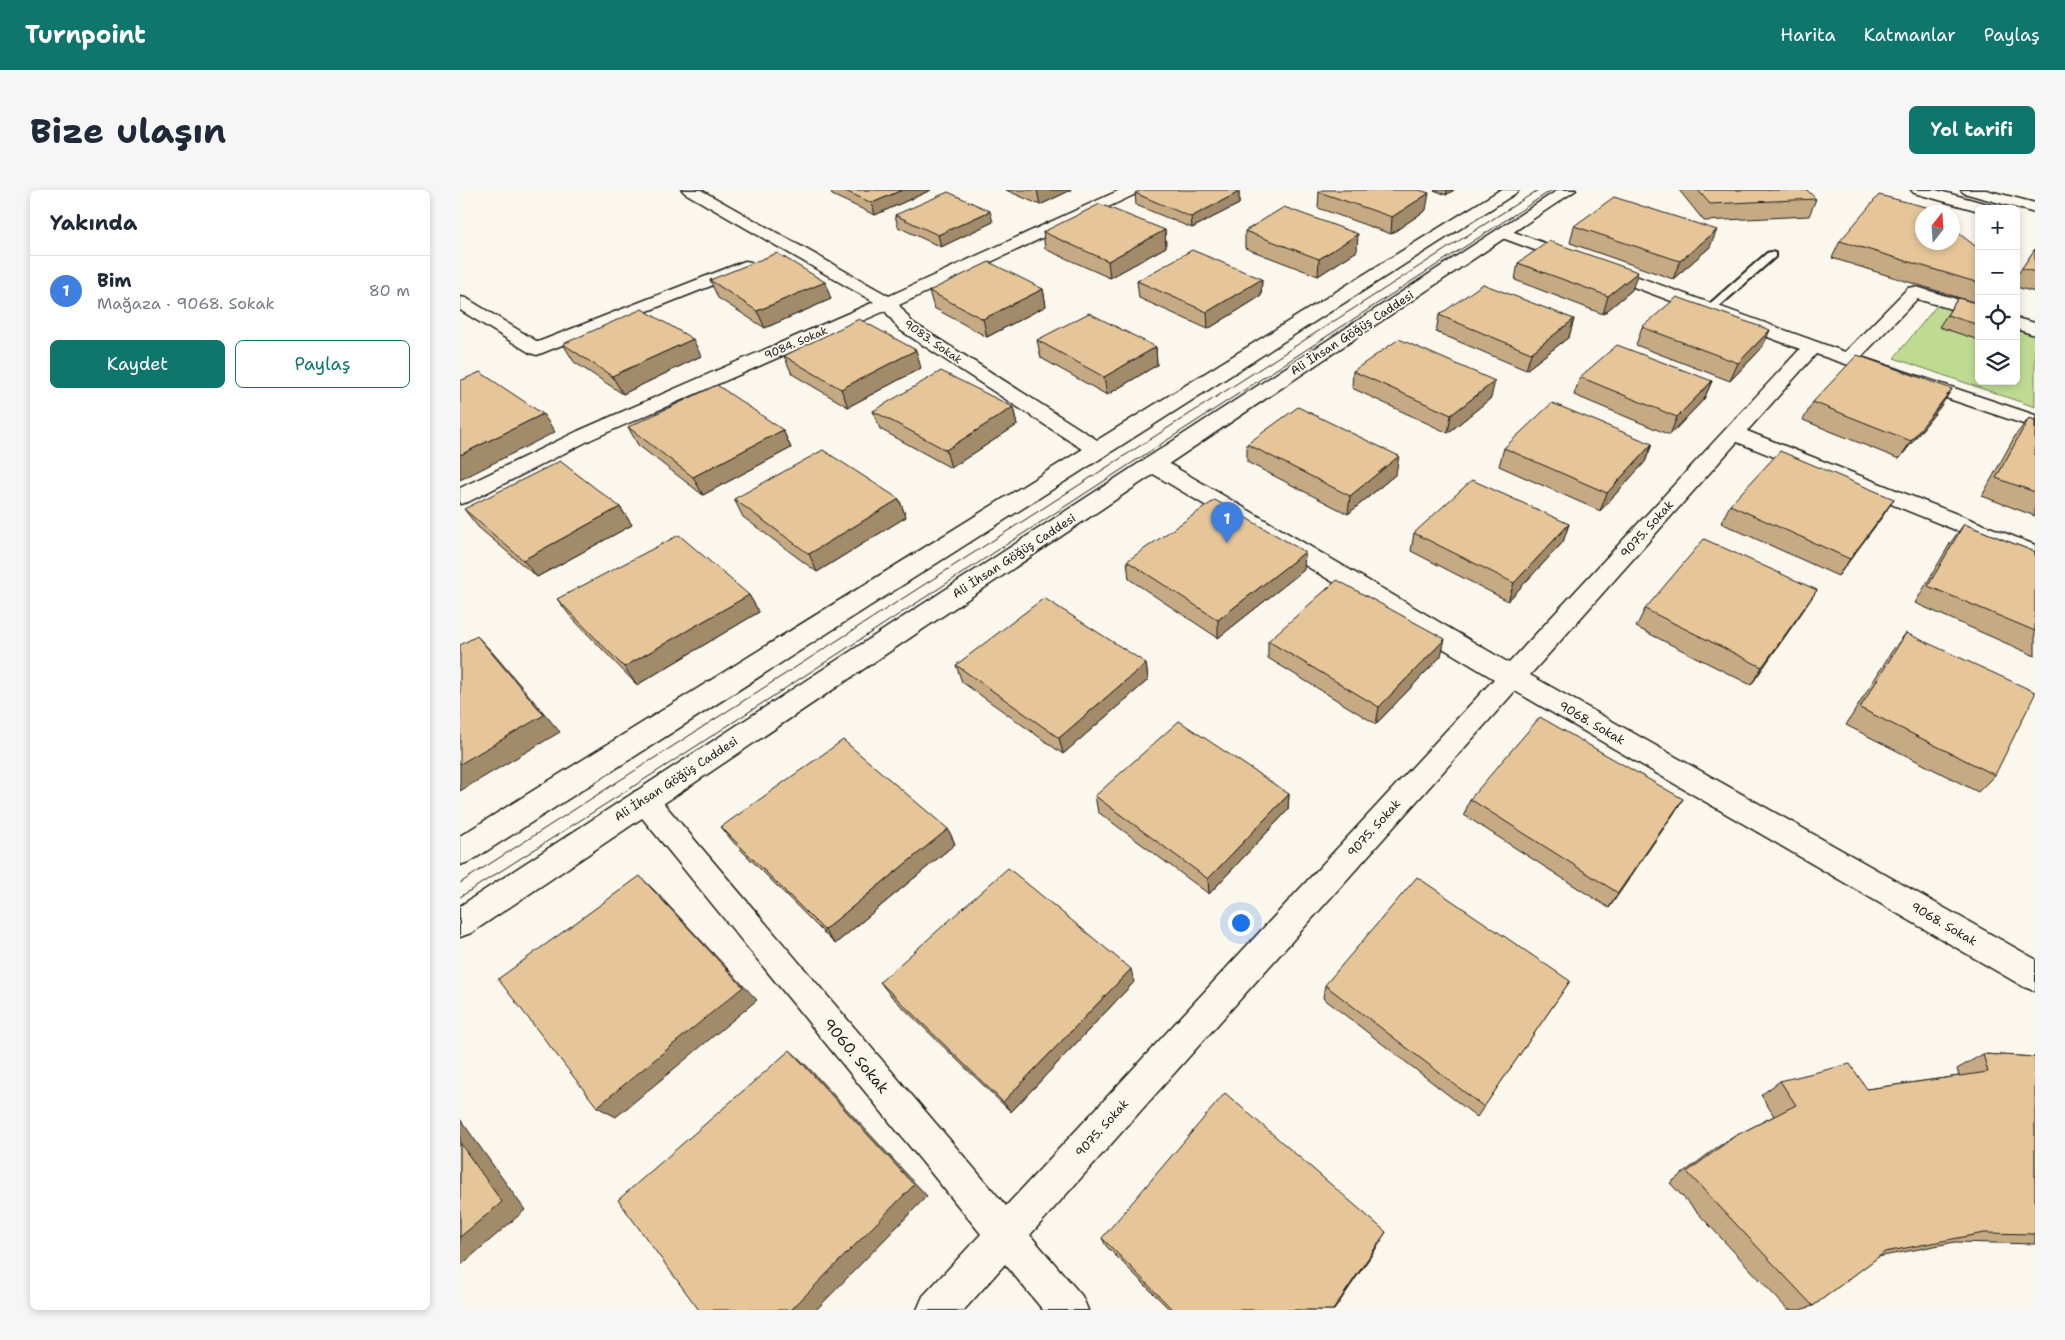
<!DOCTYPE html>
<html lang="tr">
<meta charset="utf-8">
<style>
body{margin:0;font-family:"Shantell Sans",sans-serif;background:#f6f6f7;color:#1f2937}
.controls{position:absolute;right:15px;top:15px;display:grid;overflow:hidden;border-radius:8px;box-shadow:0 2px 8px #0003}
.controls button{width:45px;height:45px;display:grid;place-items:center;padding:0;border:0;border-bottom:1px solid #e0e1e3;background:#fff;color:#1f2937;font:25px sans-serif}
.compass{position:absolute;left:1455px;top:15px;width:45px;height:45px;border-radius:50%;background:#fff;box-shadow:0 2px 8px #0003;rotate:17deg}
.you{position:absolute;left:780px;top:732px;width:18px;height:18px;margin:-12px;border:4px solid #fff;border-radius:50%;background:#1a73e8;box-shadow:0 0 0 8px #1a73e833}
.badge{display:grid;place-items:center;width:32px;height:32px;border-radius:50%;background:#0f766e;color:#fff;font-size:16px;font-weight:700}
.pin{position:absolute;translate:-50% -41px;filter:drop-shadow(0 1px 2px #0008)}
.pin::after{content:'';position:absolute;top:26px;width:18px;height:15px;background:inherit;clip-path:polygon(0 0,100% 0,50% 100%)}
.list{margin:0;padding:0;list-style:none}
h2{display:flex;justify-content:space-between;align-items:center;height:65px;margin:0;padding:0 20px;font-size:21px}
h2 small{font-size:16px;font-weight:400;color:#747a83}
.list li{display:grid;grid-template-columns:32px 1fr auto;gap:15px;align-items:center;box-sizing:border-box;height:70px;padding:0 20px;border-top:1px solid #e0e1e3}
.list b{display:block;font-size:19px;white-space:nowrap}
.list p{margin:0;font-size:16px;white-space:nowrap;color:#747a83}
.list em{font-size:16px;font-style:normal;color:#747a83}
.actions{display:flex;gap:10px;padding:15px 20px}
.actions a{flex:1;padding:11px 0;border:1px solid #0f766e;border-radius:8px;text-align:center;font-size:18px;color:#0f766e}
.actions .main{background:#0f766e;color:#fff}
.icon{flex:none;width:28px;height:28px;fill:none;stroke:currentColor;stroke-width:2;stroke-linecap:round;stroke-linejoin:round}
.map{position:relative;flex:none;width:1575px;height:1120px;overflow:hidden;border-radius:8px}
header{display:flex;align-items:center;gap:30px;box-sizing:border-box;height:70px;padding:0 25px;background:#0f766e;color:#fff}
header strong{font-size:24px}
nav{display:flex;gap:28px;margin-inline-start:auto;font-size:18px}
.intro{display:flex;align-items:center;justify-content:space-between;box-sizing:border-box;height:120px;padding:0 30px}
h1{margin:0;font-size:35px}
.button{padding:12px 22px;border-radius:8px;background:#0f766e;color:#fff;font-size:18px;font-weight:700}
main{display:flex;gap:30px;padding:0 30px}
aside{flex:1;background:#fff;border-radius:8px;box-shadow:0 2px 8px #0003}
.map>svg:first-child{display:block}
.green{fill:#bfdb92;stroke:#6e7c57}
.lines{fill:none;stroke-linecap:round;stroke-linejoin:round}
.service-casing{stroke:#1c1c1c;stroke-width:4}
.minor-casing{stroke:#1c1c1c;stroke-width:3}
.tertiary-casing{stroke:#1c1c1c;stroke-width:3}
.secondary-casing{stroke:#1c1c1c;stroke-width:3}
.service{fill:#fbf7ec;fill-rule:evenodd}
.minor{fill:#fbf7ec;fill-rule:evenodd}
.tertiary{fill:#fbf7ec;fill-rule:evenodd}
.secondary{fill:#fbf7ec;fill-rule:evenodd}
.tram{stroke:#1c1c1c;stroke-width:1}
.wall{fill:#c6aa84;stroke:#1c1c1c}
.shaded-wall{fill:#a18b6b;stroke:#1c1c1c}
.building{fill:#e6c699;stroke:#1c1c1c}
.labels{text-anchor:middle;dominant-baseline:central;stroke-width:4;stroke-linejoin:round;paint-order:stroke}
.far-street-label{font-size:11px;fill:#1c1c1c;stroke:#fbf7ec}
.street-label{font-size:12px;fill:#1c1c1c;stroke:#fbf7ec}
.near-street-label{font-size:15px;fill:#1c1c1c;stroke:#fbf7ec}
</style>
<header>
<strong>Turnpoint</strong>
<nav><a>Harita</a><a>Katmanlar</a><a>Paylaş</a></nav>
</header>
<div class="intro"><h1>Bize ulaşın</h1><a class="button">Yol tarifi</a></div>
<main>
<aside>
<h2>Yakında<small></small></h2>
<ul class="list">
<li><span class="badge" style="background:#3f7fe0">1</span><div><b>Bim</b><p>Mağaza · 9068. Sokak</p></div><em>80 m</em></li>
</ul>
<div class="actions"><a class="main">Kaydet</a><a>Paylaş</a></div>
</aside>
<div class="map">
<svg width="1575" height="1120" viewBox="0 0 1575 1120">
<rect width="100%" height="100%" fill="#fbf7ec"/>
<filter id="ink" filterUnits="userSpaceOnUse"><feTurbulence type="fractalNoise" baseFrequency=".02" numOctaves="2"/><feDisplacementMap in="SourceGraphic" scale="10" xChannelSelector="R" yChannelSelector="G"/><feConvolveMatrix kernelMatrix="1 2 1 2 8 2 1 2 1" color-interpolation-filters="sRGB"/></filter>
<g filter="url(#ink)">
<path class="green" d="M 1478,114 L 1519,127 L 1519,191 L 1556,191 L 1556,139 L 1575,145 L 1575,217 L 1434,168 Z"/>
<g class="lines">
<g class="service-casing">
<path id="service" d="M 1311,62 L 1315,63 L 1315,67 L 1254,121 L 1246,121 L 1245,119 L 1246,117 L 1307,63 Z"/>
</g>
<g class="minor-casing">
<path id="minor" d="M 222,0 L 241,0 L 429,106 L 660,0 L 681,0 L 678,3 L 439,115 L 452,132 L 645,255 L 648,260 L 645,265 L 638,266 L 631,265 L 440,140 L 425,121 L 132,249 L 8,312 L 0,314 L 0,298 L 118,241 L 414,112 L 225,3 Z
M 1043,38 L 1385,162 L 1448,98 L 1454,97 L 1460,98 L 1519,116 L 1519,127 L 1457,109 L 1401,167 L 1575,225 L 1575,238 L 1356,164 L 1287,241 L 1575,355 L 1575,372 L 1277,252 L 1070,485 L 1575,769 L 1575,801 L 1564,797 L 1055,501 L 570,1045 L 622,1106 L 628,1120 L 583,1120 L 545,1074 L 504,1120 L 457,1120 L 463,1106 L 521,1044 L 174,618 L 170,610 L 174,602 L 184,598 L 194,602 L 546,1016 L 1034,489 L 685,279 L 682,274 L 685,269 L 693,267 L 701,269 L 1049,473 L 1340,159 L 1037,46 L 1035,43 L 1037,40 Z
M 285,71 L 291,72 L 293,76 L 291,80 L 77,165 L 70,163 L 0,120 L 0,107 L 6,108 L 78,152 Z
M 1556,128 L 1575,133 L 1575,145 L 1556,139 Z"/>
</g>
<g class="tertiary-casing">
<path id="tertiary" d="M 1451,0 L 1476,0 L 1535,16 L 1537,19 L 1519,19 L 1519,21 L 1454,3 Z
M 1501,0 L 1526,0 L 1575,13 L 1575,23 L 1504,3 Z"/>
</g>
<g class="secondary-casing">
<path id="secondary" d="M 1040,0 L 1059,0 L 1056,3 L 11,671 L 0,675 L 0,646 Z
M 1098,0 L 1116,0 L 11,743 L 0,747 L 0,716 Z"/>
</g>
<use href="#service" class="service"/>
<use href="#minor" class="minor"/>
<use href="#tertiary" class="tertiary"/>
<use href="#secondary" class="secondary"/>
<path class="tram" d="M 0,693 L 1078,0
M 0,707 L 221,566 L 1092,0"/>
</g>
<path class="wall" d="M 371,0 L 471,0 L 415,25 L 372,5 Z
M 546,0 L 611,0 L 580,15 Z
M 974,0 L 994,0 L 986,5 Z
M 1219,0 L 1347,0 L 1356,9 L 1349,26 L 1244,31 Z
M 779,2 L 779,14 L 732,38 L 676,15 L 675,3 Z
M 859,2 L 966,20 L 931,44 L 858,18 Z
M 435,25 L 533,32 L 481,57 L 438,37 Z
M 1114,36 L 1250,57 L 1213,89 L 1110,53 Z
M 705,40 L 706,57 L 650,88 L 585,59 L 583,42 Z
M 785,41 L 897,61 L 858,86 L 785,58 Z
M 1380,51 L 1519,59 L 1519,114 L 1372,68 Z
M 1575,59 L 1575,102 L 1556,97 L 1556,87 Z
M 1058,73 L 1172,100 L 1143,124 L 1055,90 Z
M 802,89 L 801,106 L 748,139 L 679,108 L 677,91 Z
M 250,90 L 371,109 L 305,138 L 258,108 Z
M 583,99 L 586,116 L 527,147 L 474,118 L 469,101 Z
M 1498,108 L 1519,114 L 1519,150 L 1479,137 Z
M 979,125 L 1114,129 L 1109,147 L 1066,180 L 976,142 Z
M 1182,137 L 1310,140 L 1302,158 L 1270,191 L 1176,155 Z
M 577,150 L 696,157 L 697,175 L 647,205 L 581,168 Z
M 103,154 L 241,166 L 163,204 L 114,172 Z
M 324,166 L 461,178 L 388,217 L 332,184 Z
M 893,181 L 1031,208 L 988,243 L 892,198 Z
M 1120,187 L 1252,191 L 1244,209 L 1210,245 L 1114,205 Z
M 1492,199 L 1480,217 L 1439,269 L 1343,230 L 1353,212 Z
M 553,217 L 557,235 L 491,278 L 420,239 L 413,221 Z
M 1569,228 L 1575,230 L 1575,326 L 1522,306 L 1555,246 Z
M 168,237 L 323,240 L 331,258 L 243,305 L 178,255 Z
M 787,254 L 936,284 L 888,324 L 787,272 Z
M 1192,254 L 1185,272 L 1140,321 L 1039,276 L 1044,258 Z
M 274,309 L 439,309 L 446,327 L 357,382 L 283,327 Z
M 1434,309 L 1422,327 L 1378,386 L 1261,333 L 1270,315 Z
M 160,317 L 172,335 L 77,387 L 18,337 L 4,319 Z
M 1109,334 L 1103,352 L 1048,411 L 951,361 L 954,343 Z
M 1504,334 L 1575,362 L 1575,466 L 1455,413 L 1491,352 Z
M 667,371 L 844,380 L 758,448 L 669,389 Z
M 289,405 L 299,422 L 177,495 L 111,427 L 97,409 Z
M 1345,418 L 1291,495 L 1176,437 L 1185,419 Z
M 1446,443 L 1535,585 L 1518,602 L 1386,535 L 1432,461 Z
M 808,451 L 981,466 L 916,534 L 808,468 Z
M 686,473 L 688,490 L 603,564 L 502,492 L 496,475 Z
M 829,604 L 828,620 L 749,704 L 638,622 L 635,606 Z
M 1010,609 L 1223,609 L 1149,718 L 1004,625 Z
M 261,637 L 488,639 L 495,654 L 375,754 L 274,653 Z
M 1110,791 L 1017,927 L 863,808 L 865,795 Z
M 420,792 L 674,792 L 551,922 L 430,805 Z
M 1523,864 L 1575,867 L 1575,1054 L 1495,1052 L 1418,1067 L 1353,1116 L 1340,1120 L 1328,1120 L 1210,993 L 1256,958 L 1275,946 L 1314,926 L 1301,905 L 1320,891 L 1407,899 L 1499,886 L 1497,879 Z
M 642,1048 L 922,1050 L 874,1120 L 710,1120 L 646,1056 Z"/>
<path class="shaded-wall" d="M 442,0 L 471,0 L 415,25 L 412,13 Z
M 577,0 L 611,0 L 580,15 Z
M 987,0 L 994,0 L 986,5 Z
M 779,2 L 779,14 L 732,38 L 731,27 Z
M 969,3 L 966,20 L 931,44 L 932,27 Z
M 530,21 L 533,32 L 481,57 L 478,45 Z
M 705,40 L 706,57 L 650,88 L 648,71 Z
M 1257,40 L 1250,57 L 1213,89 L 1220,71 Z
M 898,44 L 897,61 L 858,86 L 859,69 Z
M 1178,82 L 1172,100 L 1143,124 L 1148,106 Z
M 802,89 L 801,106 L 748,139 L 747,122 Z
M 365,92 L 371,109 L 305,138 L 297,121 Z
M 583,99 L 586,116 L 527,147 L 523,129 Z
M 1114,129 L 1109,147 L 1066,180 L 1071,163 Z
M 1310,140 L 1302,158 L 1270,191 L 1278,173 Z
M 233,149 L 241,166 L 163,204 L 152,186 Z
M 696,157 L 697,175 L 647,205 L 644,187 Z
M 456,160 L 461,178 L 388,217 L 381,199 Z
M 1035,191 L 1031,208 L 988,243 L 991,225 Z
M 1252,191 L 1244,209 L 1210,245 L 1217,227 Z
M 1492,199 L 1480,217 L 1439,269 L 1451,251 Z
M 553,217 L 557,235 L 491,278 L 486,260 Z
M 83,224 L 95,242 L 0,290 L 0,265 Z
M 323,240 L 331,258 L 243,305 L 233,287 Z
M 1192,254 L 1185,272 L 1140,321 L 1147,303 Z
M 939,266 L 936,284 L 888,324 L 890,306 Z
M 439,309 L 446,327 L 357,382 L 349,364 Z
M 1434,309 L 1422,327 L 1378,386 L 1390,369 Z
M 160,317 L 172,335 L 77,387 L 63,370 Z
M 1109,334 L 1103,352 L 1048,411 L 1054,393 Z
M 845,362 L 844,380 L 758,448 L 758,430 Z
M 1357,400 L 1345,418 L 1291,495 L 1302,477 Z
M 289,405 L 299,422 L 177,495 L 164,477 Z
M 17,446 L 33,463 L 100,542 L 0,601 L 0,574 Z
M 985,449 L 981,466 L 916,534 L 919,517 Z
M 686,473 L 688,490 L 603,564 L 599,548 Z
M 829,604 L 828,620 L 749,704 L 748,689 Z
M 1223,609 L 1213,625 L 1149,718 L 1158,703 Z
M 488,639 L 495,654 L 375,754 L 364,740 Z
M 180,686 L 195,701 L 297,810 L 156,927 L 137,917 Z
M 671,779 L 674,792 L 551,922 L 543,912 Z
M 330,860 L 346,875 L 467,1006 L 356,1120 L 331,1120 Z
M 0,929 L 65,1020 L 0,1076 Z
M 926,1042 L 874,1120 L 873,1120 Z"/>
<path class="building" d="M 383,0 L 442,0 L 412,13 Z
M 682,0 L 773,0 L 779,2 L 731,27 L 675,3 Z
M 862,0 L 959,0 L 969,3 L 932,27 L 859,2 Z
M 1238,0 L 1347,0 L 1356,9 L 1250,14 Z
M 488,2 L 530,21 L 478,45 L 435,25 Z
M 1419,5 L 1466,17 L 1473,22 L 1462,22 L 1462,52 L 1492,52 L 1492,38 L 1519,59 L 1519,93 L 1380,51 Z
M 1154,7 L 1257,40 L 1220,71 L 1114,36 Z
M 640,14 L 705,40 L 648,71 L 583,42 Z
M 824,17 L 898,44 L 859,69 L 785,41 Z
M 1089,51 L 1178,82 L 1148,106 L 1058,73 Z
M 1575,59 L 1575,82 L 1562,78 Z
M 732,60 L 802,89 L 747,122 L 677,91 Z
M 317,63 L 365,92 L 297,121 L 250,90 Z
M 529,72 L 583,99 L 523,129 L 469,101 Z
M 1023,94 L 1114,129 L 1071,163 L 979,125 Z
M 1217,107 L 1310,140 L 1278,173 L 1182,137 Z
M 1498,108 L 1519,114 L 1519,135 L 1487,125 Z
M 182,119 L 233,149 L 152,186 L 103,154 Z
M 629,123 L 696,157 L 644,187 L 577,150 Z
M 399,129 L 456,160 L 381,199 L 324,166 Z
M 939,149 L 1035,191 L 991,225 L 893,181 Z
M 1157,155 L 1252,191 L 1217,227 L 1120,187 Z
M 1397,165 L 1492,199 L 1451,251 L 1353,212 Z
M 481,181 L 553,217 L 486,260 L 413,221 Z
M 20,182 L 83,224 L 0,265 L 0,191 Z
M 257,195 L 323,240 L 233,287 L 168,237 Z
M 1092,213 L 1192,254 L 1147,303 L 1044,258 Z
M 838,217 L 939,266 L 890,306 L 787,254 Z
M 1569,228 L 1575,230 L 1575,302 L 1536,288 Z
M 363,260 L 439,309 L 349,364 L 274,309 Z
M 1320,261 L 1434,309 L 1390,369 L 1270,315 Z
M 100,271 L 160,317 L 63,370 L 4,319 Z
M 1012,290 L 1109,334 L 1054,393 L 954,343 Z
M 755,310 L 845,362 L 758,430 L 667,371 Z
M 1504,334 L 1575,362 L 1575,441 L 1468,396 Z
M 219,345 L 289,405 L 164,477 L 97,409 Z
M 1244,349 L 1357,400 L 1302,477 L 1185,419 Z
M 877,390 L 985,449 L 919,517 L 808,451 Z
M 584,408 L 686,473 L 599,548 L 496,475 Z
M 1446,443 L 1575,502 L 1575,504 L 1535,585 L 1400,518 Z
M 17,446 L 84,525 L 0,574 L 0,455 Z
M 1080,527 L 1223,609 L 1158,703 L 1010,609 Z
M 719,531 L 829,604 L 748,689 L 635,606 Z
M 383,550 L 488,639 L 364,740 L 261,637 Z
M 548,678 L 671,779 L 543,912 L 420,792 Z
M 180,686 L 283,797 L 137,917 L 38,789 Z
M 957,687 L 1110,791 L 1024,917 L 865,795 Z
M 330,860 L 454,995 L 331,1120 L 239,1120 L 158,1010 Z
M 1523,864 L 1575,867 L 1575,1044 L 1524,1043 L 1425,1062 L 1353,1116 L 1227,982 L 1275,946 L 1336,915 L 1320,891 L 1390,874 L 1407,899 L 1528,882 Z
M 765,903 L 926,1042 L 873,1120 L 713,1120 L 642,1048 Z
M 0,953 L 42,1012 L 0,1047 Z"/>
</g>
<g class="labels">
<g class="far-street-label">
<text transform="translate(473 152) rotate(35)">9083. Sokak</text>
<text transform="translate(336 153) rotate(-23)">9084. Sokak</text>
</g>
<g class="street-label">
<text transform="translate(892 143) rotate(-33)">Ali İhsan Göğüş Caddesi</text>
<text transform="translate(1187 339) rotate(-48)">9075. Sokak</text>
<text transform="translate(554 366) rotate(-33)">Ali İhsan Göğüş Caddesi</text>
<text transform="translate(1132 533) rotate(30)">9068. Sokak</text>
<text transform="translate(216 589) rotate(-33)">Ali İhsan Göğüş Caddesi</text>
<text transform="translate(914 638) rotate(-48)">9075. Sokak</text>
<text transform="translate(1484 734) rotate(30)">9068. Sokak</text>
<text transform="translate(642 938) rotate(-48)">9075. Sokak</text>
</g>
<g class="near-street-label">
<text transform="translate(396 866) rotate(50)">9060. Sokak</text>
</g>
</g>
</svg>
<div class="controls">
<button>+</button>
<button>−</button>
<button><svg class="icon" aria-label="locate" viewBox="0 0 24 24"><circle cx="12" cy="12" r="6"/><path d="M12 2v4M12 18v4M2 12h4M18 12h4"/></svg></button>
<button><svg class="icon" aria-label="layers" viewBox="0 0 24 24"><path d="M12 4l9 5-9 5-9-5zM3 14l9 5 9-5"/></svg></button>
</div>
<svg class="compass" viewBox="-18 -18 36 36"><path d="M0-13l5 13h-10z" fill="#e53935"/><path d="M0 13l5-13h-10z" fill="#747a83"/></svg>
<div class="you"></div>
<div class="pin badge" style="left:767px;top:353px;background:#3f7fe0">1</div>
</div>
</main>
